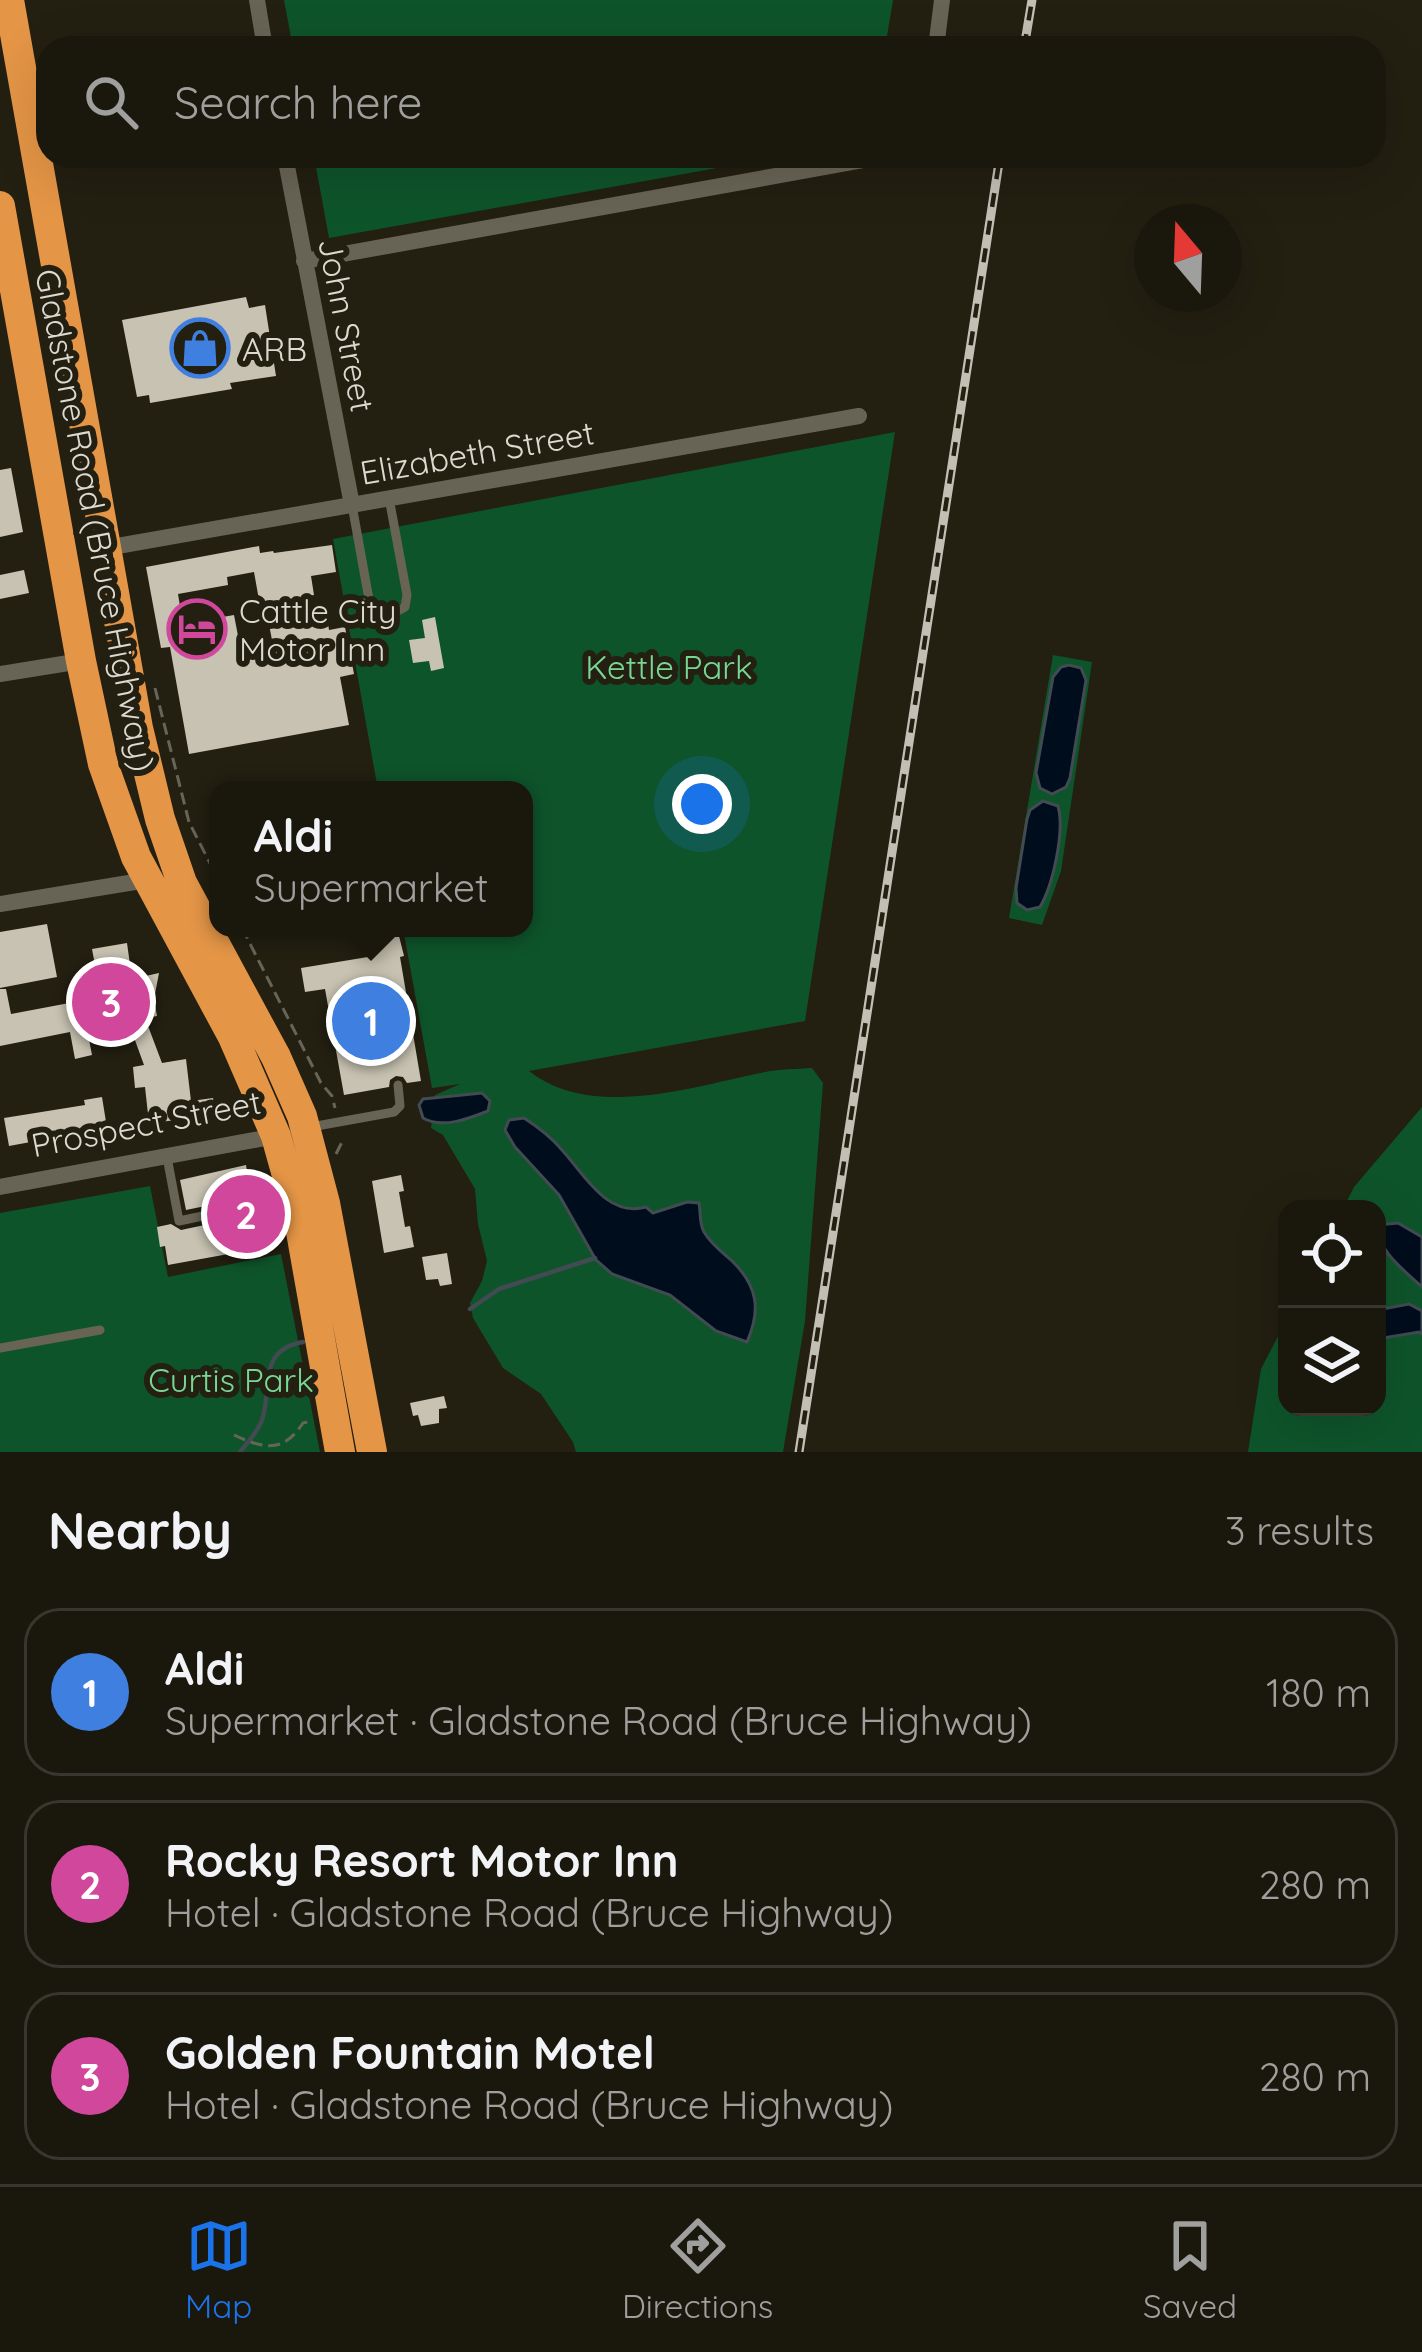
<!DOCTYPE html>
<meta charset="utf-8">
<style>
body{margin:0;font-family:Quicksand,sans-serif;background:#27241b;color:#f1f3f6}
.controls{position:absolute;right:36px;bottom:36px;display:grid;overflow:hidden;border-radius:24px;box-shadow:0 12px 48px #0002}
.controls button{width:108px;height:108px;display:grid;place-items:center;padding:0;border:0;border-bottom:3px solid #38362e;background:#1a170d;color:#f1f3f6;font:60px sans-serif}
.compass{position:absolute;left:1134px;top:204px;width:108px;height:108px;border-radius:50%;background:#1a170d;box-shadow:0 12px 48px #0002;rotate:341deg}
.you{position:absolute;left:702px;top:804px;width:42px;height:42px;margin:-30px;border:9px solid #fff;border-radius:50%;background:#1a73e8;box-shadow:0 0 0 18px #1a73e833}
.badge{display:grid;place-items:center;width:78px;height:78px;border-radius:50%;background:#1a73e8;color:#fff;font-size:39px;font-weight:700}
.pin{position:absolute;translate:-50% -50%;border:6px solid #fff;box-shadow:0 3px 12px #0006}
.popup{position:absolute;left:209px;top:781px;width:324px;height:156px;box-sizing:border-box;display:grid;place-content:center;border-radius:24px;background:#1a170d;filter:drop-shadow(0 3px 9px #0005);font-size:39px;white-space:nowrap;color:#9f9f9d}
.popup b{font-size:45px;color:#f1f3f6}
.popup::after{content:'';position:absolute;left:50%;top:100%;margin-left:-24px;border:24px solid transparent;border-top-color:#1a170d}
.list{margin:0;padding:0;list-style:none}
h2{display:flex;justify-content:space-between;align-items:center;height:156px;margin:0;padding:0 48px;font-size:51px}
h2 small{font-size:39px;font-weight:400;color:#9f9f9d}
.list li{display:grid;grid-template-columns:78px 1fr auto;gap:36px;align-items:center;box-sizing:border-box;height:168px;margin:0 24px 24px;padding:0 24px;border:3px solid #38362e;border-radius:36px}
.list b{display:block;font-size:45px;white-space:nowrap}
.list p{margin:0;font-size:39px;white-space:nowrap;color:#9f9f9d}
.list em{font-size:39px;font-style:normal;color:#9f9f9d}
.icon{flex:none;width:66px;height:66px;fill:none;stroke:currentColor;stroke-width:2;stroke-linecap:round;stroke-linejoin:round}
.map{position:relative;flex:none;width:1422px;height:1452px;overflow:hidden}
.search{position:absolute;background:#1a170d;box-shadow:0 12px 48px #0002;left:36px;right:36px;top:36px;height:132px;display:flex;align-items:center;gap:30px;box-sizing:border-box;padding:0 42px;border-radius:36px;color:#9f9f9d;font-size:45px}
.sheet{height:732px;background:#1a170d}
nav{display:flex;justify-content:space-around;align-items:center;box-sizing:border-box;height:168px;border-top:3px solid #38362e;background:#1a170d;font-size:33px;color:#9f9f9d}
nav a{display:grid;justify-items:center;gap:6px}
nav .on{color:#1a73e8}
.map>svg:first-child{display:block}
.green{fill:#0e542b;fill-rule:evenodd}
.water{fill:#000d1c;stroke:#424a52;stroke-width:3}
.lines{fill:none;stroke-linecap:round;stroke-linejoin:round}
.stream{stroke:#424a52;stroke-width:4.5}
.building{fill:#c7c2b1;fill-rule:evenodd}
.path{stroke:#686558;stroke-width:3;stroke-dasharray:12 6;stroke-linecap:butt}
.lane{stroke:#686455;stroke-width:9}
.street{stroke:#686455;stroke-width:16}
.highway{stroke:#e49546;stroke-width:30}
.rail-casing{stroke:#c2bfb5;stroke-width:9}
.rail{stroke:#231f11;stroke-width:4.5;stroke-dasharray:14;stroke-linecap:butt}
.labels{text-anchor:middle;dominant-baseline:central;stroke-width:12;stroke-linejoin:round;paint-order:stroke}
.street-label{font-size:33px;fill:#dcd9d0;stroke:#231f11}
.poi-label{font-size:33px;fill:#dcd9d0;stroke:#231f11;text-anchor:start}
.park-label{font-size:33px;fill:#79d796;stroke:#231f11}
</style>
<div class="map">
<svg width="1422" height="1452" viewBox="0 0 1422 1452">
<rect width="100%" height="100%" fill="#231f11"/>
<path class="green" d="M 284,0 L 893,0 L 885,48 L 293,48 Z
M 314,156 L 783,156 L 329,238 Z
M 895,432 L 805,1021 L 529,1071 C 593,1121 694,1086 765,1072 C 780,1069 797,1069 812,1068 L 823,1083 L 805,1321 L 783,1452 L 576,1452 L 573,1442 L 541,1394 L 503,1368 L 473,1318 L 470,1303 L 482,1281 L 487,1261 L 478,1224 L 475,1189 L 443,1135 L 431,1128 L 435,1095 L 460,1084 L 432,1088 L 403,928 L 524,928 L 524,790 L 378,790 L 333,539 Z
M 1053,655 L 1092,662 L 1061,871 L 1042,925 L 1009,918 ZM 1069,665 L 1070,778 L 1060,792 L 1037,781 L 1036,772 L 1053,677 L 1061,667 Z
M 1422,1107 L 1422,1452 L 1248,1452 L 1261,1369 L 1287,1319 L 1287,1407 L 1377,1407 L 1377,1209 L 1343,1209 L 1354,1187 Z
M 150,1186 L 168,1277 L 281,1254 L 320,1452 L 0,1452 L 0,1213 Z"/>
<path class="water" d="M 1069,665 L 1081,668 L 1086,680 L 1070,778 L 1066,787 L 1052,794 L 1040,788 L 1036,773 L 1053,677 L 1061,667 Z
M 1043,801 L 1058,806 C 1065,831 1053,885 1040,907 L 1027,910 L 1017,903 L 1016,888 L 1027,819 L 1030,810 Z
M 482,1093 L 490,1101 L 488,1111 C 468,1119 442,1129 423,1118 L 419,1105 L 423,1099 Z
M 524,1118 C 538,1127 551,1137 562,1150 C 584,1174 607,1218 646,1207 L 653,1213 L 687,1202 L 699,1203 C 701,1214 699,1223 704,1232 C 711,1244 722,1252 732,1261 C 758,1286 761,1310 747,1342 L 716,1331 L 670,1295 L 612,1274 L 596,1260 L 559,1195 L 515,1147 L 505,1130 L 509,1120 Z
M 1398,1223 L 1422,1237 L 1422,1287 C 1404,1270 1378,1252 1377,1225 Z
M 1409,1304 L 1422,1311 L 1422,1334 L 1419,1332 L 1377,1339 L 1377,1310 Z"/>
<g class="lines">
<path class="stream" d="M 470,1309 L 499,1289 L 595,1258
M 240,1452 C 248,1442 257,1433 262,1420 C 273,1387 257,1350 303,1342"/>
</g>
<path class="building" d="M 246,297 L 249,308 L 265,305 L 276,376 L 230,383 L 232,389 L 150,403 L 149,395 L 137,397 L 122,320 Z
M 11,468 L 23,532 L 0,537 L 0,470 Z
M 332,545 L 336,572 L 311,576 L 314,595 L 286,600 L 290,622 L 327,617 L 329,630 L 345,627 L 354,674 L 340,677 L 349,725 L 189,754 L 170,647 L 161,648 L 146,567 L 259,546 L 260,553 L 273,551 L 274,553 ZM 254,572 L 259,600 L 264,599 L 272,640 L 240,646 L 234,615 L 183,624 L 178,594 L 228,585 L 227,577 Z
M 24,570 L 29,593 L 0,599 L 0,575 Z
M 435,617 L 444,668 L 431,671 L 429,661 L 413,663 L 409,640 L 425,638 L 422,620 Z
M 47,924 L 57,977 L 0,988 L 0,932 Z
M 398,932 L 404,956 L 400,957 L 421,1081 L 407,1083 L 403,1077 L 396,1076 L 390,1080 L 389,1087 L 344,1095 L 325,989 L 305,992 L 301,968 L 374,956 L 373,946 L 379,945 L 378,936 Z
M 127,943 L 132,979 L 159,973 L 154,999 L 157,1016 L 145,1018 L 162,1063 L 186,1059 L 191,1101 L 213,1098 L 216,1116 L 149,1123 L 145,1087 L 135,1088 L 133,1067 L 144,1065 L 128,1021 L 87,1029 L 92,1055 L 75,1059 L 70,1032 L 0,1046 L 0,989 L 6,989 L 11,1014 L 101,997 L 92,949 Z
M 102,1097 L 107,1128 L 9,1146 L 4,1118 L 85,1105 L 84,1100 Z
M 246,1165 L 261,1248 L 168,1265 L 165,1246 L 160,1247 L 157,1227 L 171,1224 L 181,1230 L 233,1219 L 240,1212 L 237,1203 L 230,1201 L 186,1210 L 180,1180 Z
M 401,1175 L 404,1191 L 399,1192 L 405,1227 L 410,1226 L 414,1247 L 384,1253 L 372,1181 Z
M 447,1253 L 452,1284 L 440,1286 L 438,1279 L 426,1280 L 422,1257 Z
M 444,1396 L 447,1408 L 439,1409 L 439,1423 L 421,1426 L 418,1415 L 413,1416 L 410,1403 Z"/>
<g class="lines">
<path class="path" d="M 155,688 L 189,822 L 218,879
M 242,928 L 321,1083 L 332,1096 L 335,1108
M 336,1154 L 342,1142
M 234,1435 C 266,1450 284,1452 303,1423 L 313,1421"/>
<path class="lane" d="M 352,505 L 370,605 L 381,614 L 400,610 L 405,607 L 407,595 L 389,498
M 311,1127 L 394,1112 L 400,1106 L 398,1085
M 167,1157 L 179,1221 L 231,1210
M 0,1348 L 100,1330"/>
<path class="street" d="M 257,0 L 265,48
M 936,48 L 942,0
M 285,156 L 352,505
M 304,261 L 886,156
M 106,548 L 859,416
M 0,674 L 81,661
M 0,904 L 147,880
M 0,1187 L 276,1136"/>
<path class="highway" d="M 9,0 L 138,728 L 160,819 L 182,883 L 276,1057 L 302,1116 L 325,1203 L 372,1452
M 0,206 L 81,661 L 103,764 L 136,857 L 233,1037 L 276,1136 L 298,1215 L 340,1452"/>
<g class="rail-casing">
<path id="rail" d="M 1024,48 L 1032,0
M 799,1452 L 1000,156"/>
</g>
<use href="#rail" class="rail"/>
</g>
<defs>
<g id="shop-ring" transform="scale(3)"><circle r="9.5" fill="#231f11" stroke="#3f7fe0" stroke-width="1.5"/><path d="M-5-2.5h2.3a2.7 3.5 0 0 1 5.4 0H5L5.5 6h-11ZM-1.5-2.5h3a1.5 2.3 0 0 0-3 0Z" fill="#3f7fe0"/></g>
<g id="hotel-ring" transform="scale(3)"><circle r="9.5" fill="#231f11" stroke="#d1479c" stroke-width="1.5"/><path d="M-6-4.5h1.5V1H6V5H4.5V3h-9V5H-6ZM-4 0a1.8 1.8 0 1 1 3.6 0ZM.5 0V-2.5h3Q6-2.5 6 0Z" fill="#d1479c"/></g>
</defs>
<g fill-rule="evenodd">
<use href="#shop-ring" x="200" y="348"/>
<use href="#hotel-ring" x="197" y="629"/>
</g>
<g class="labels">
<g class="street-label">
<text transform="translate(347 325) rotate(79)">John Street</text>
<text transform="translate(477 452) rotate(-10)">Elizabeth Street</text>
<text transform="translate(96 520) rotate(79)">Gladstone Road (Bruce Highway)</text>
<text transform="translate(146 1123) rotate(-11)">Prospect Street</text>
</g>
<g class="poi-label">
<text x="242" y="348">ARB</text>
<text x="239" y="610">Cattle City<tspan x="239" dy="38">Motor Inn</tspan></text>
</g>
<g class="park-label">
<text x="669" y="666">Kettle Park</text>
<text x="231" y="1379">Curtis Park</text>
</g>
</g>
</svg>
<div class="controls">
<button><svg class="icon" aria-label="locate" viewBox="0 0 24 24"><circle cx="12" cy="12" r="6"/><path d="M12 2v4M12 18v4M2 12h4M18 12h4"/></svg></button>
<button><svg class="icon" aria-label="layers" viewBox="0 0 24 24"><path d="M12 4l9 5-9 5-9-5zM3 14l9 5 9-5"/></svg></button>
</div>
<svg class="compass" viewBox="-18 -18 36 36"><path d="M0-13l5 13h-10z" fill="#e53935"/><path d="M0 13l5-13h-10z" fill="#9f9f9d"/></svg>
<div class="you"></div>
<div class="pin badge" style="left:371px;top:1021px;background:#3f7fe0">1</div>
<div class="popup"><b>Aldi</b>Supermarket</div>
<div class="pin badge" style="left:246px;top:1214px;background:#d1479c">2</div>
<div class="pin badge" style="left:111px;top:1002px;background:#d1479c">3</div>
<div class="search"><svg class="icon" aria-label="search" viewBox="0 0 24 24"><circle cx="10" cy="10" r="6"/><path d="M15 15l6 6"/></svg>Search here</div>
</div>
<section class="sheet">
<h2>Nearby<small>3 results</small></h2>
<ul class="list">
<li><span class="badge" style="background:#3f7fe0">1</span><div><b>Aldi</b><p>Supermarket · Gladstone Road (Bruce Highway)</p></div><em>180 m</em></li>
<li><span class="badge" style="background:#d1479c">2</span><div><b>Rocky Resort Motor Inn</b><p>Hotel · Gladstone Road (Bruce Highway)</p></div><em>280 m</em></li>
<li><span class="badge" style="background:#d1479c">3</span><div><b>Golden Fountain Motel</b><p>Hotel · Gladstone Road (Bruce Highway)</p></div><em>280 m</em></li>
</ul>
</section>
<nav>
<a class="on"><svg class="icon" aria-label="map" viewBox="0 0 24 24"><path d="M3 6l6-2 6 2 6-2v14l-6 2-6-2-6 2zM9 4v14M15 6v14"/></svg>Map</a>
<a><svg class="icon" aria-label="directions" viewBox="0 0 24 24"><path d="M12 3l9 9-9 9-9-9zM9 14v-3h6M13 9l2 2-2 2"/></svg>Directions</a>
<a><svg class="icon" aria-label="saved" viewBox="0 0 24 24"><path d="M7 4h10v16l-5-4-5 4z"/></svg>Saved</a>
</nav>
